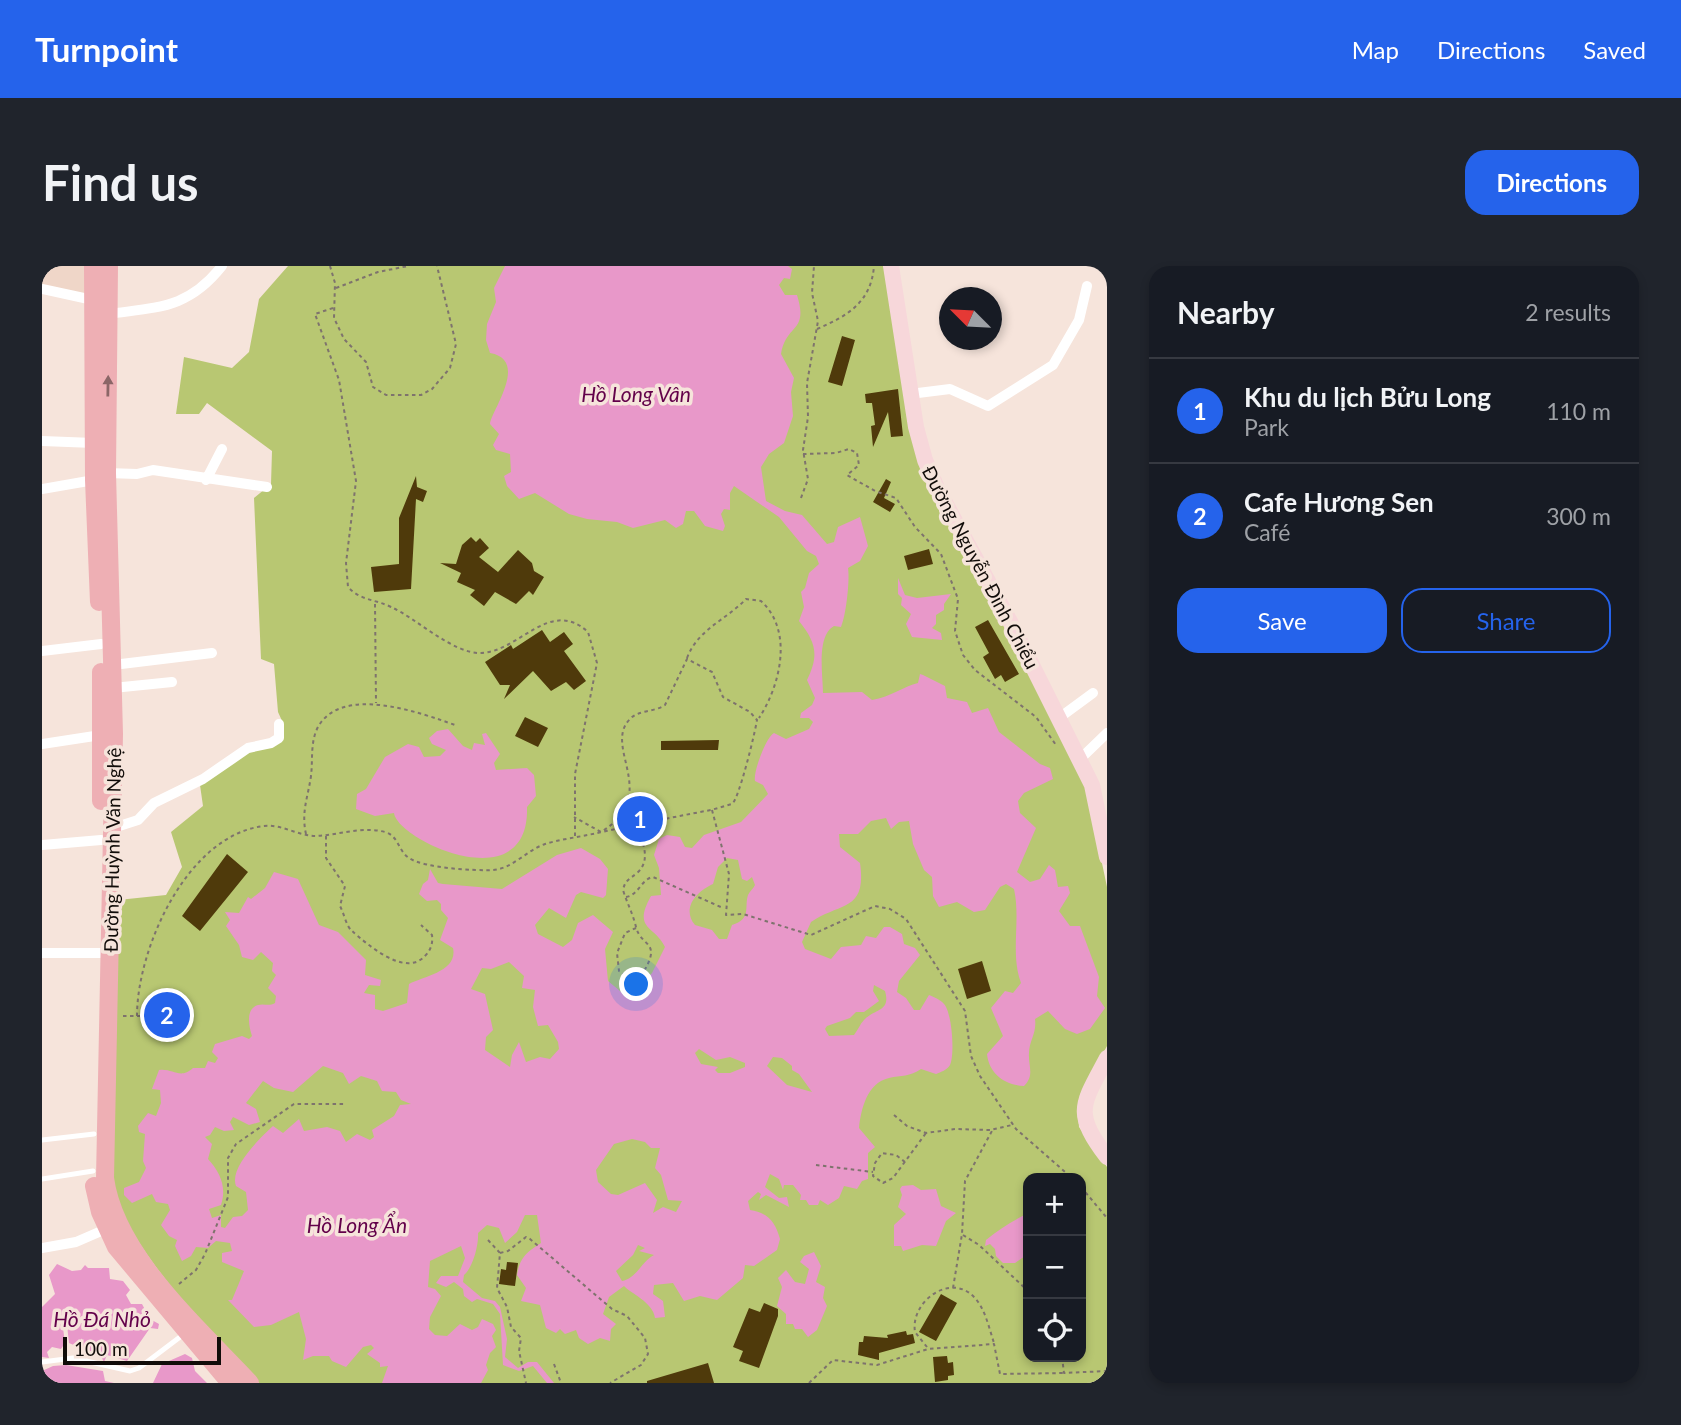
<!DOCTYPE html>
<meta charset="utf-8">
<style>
body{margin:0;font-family:Lato,sans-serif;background:#20242c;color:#f1f3f6}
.controls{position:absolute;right:21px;bottom:21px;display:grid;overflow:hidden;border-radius:14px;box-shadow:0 4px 10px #0003}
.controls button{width:63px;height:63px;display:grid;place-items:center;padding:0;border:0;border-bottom:2px solid #363941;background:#171b24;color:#f1f3f6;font:35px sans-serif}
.compass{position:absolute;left:897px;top:21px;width:63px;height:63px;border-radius:50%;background:#171b24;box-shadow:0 4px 10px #0003;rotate:294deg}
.scale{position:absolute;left:21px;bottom:18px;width:158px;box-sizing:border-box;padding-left:7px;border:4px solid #110c09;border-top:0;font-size:19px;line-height:24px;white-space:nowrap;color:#110c09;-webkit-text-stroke:5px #f6e4db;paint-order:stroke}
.you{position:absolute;left:595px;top:719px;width:24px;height:24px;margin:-18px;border:5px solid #fff;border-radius:50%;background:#1a73e8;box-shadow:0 0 0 10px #1a73e833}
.badge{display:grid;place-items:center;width:46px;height:46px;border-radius:50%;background:#2563eb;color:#fff;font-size:23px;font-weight:700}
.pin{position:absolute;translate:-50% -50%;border:4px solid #fff;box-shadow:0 2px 7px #0006}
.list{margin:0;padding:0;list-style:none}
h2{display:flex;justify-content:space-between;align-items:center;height:91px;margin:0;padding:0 28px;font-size:30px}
h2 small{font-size:23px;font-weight:400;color:#9ea1a6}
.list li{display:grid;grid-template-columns:46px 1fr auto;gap:21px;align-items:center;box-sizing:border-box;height:105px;padding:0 28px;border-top:2px solid #363941}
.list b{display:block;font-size:26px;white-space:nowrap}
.list p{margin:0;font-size:23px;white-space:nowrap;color:#9ea1a6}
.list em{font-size:23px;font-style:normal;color:#9ea1a6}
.actions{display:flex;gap:14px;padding:21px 28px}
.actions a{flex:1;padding:16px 0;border:2px solid #2563eb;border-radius:21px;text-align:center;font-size:24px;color:#2563eb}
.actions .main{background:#2563eb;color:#fff}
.icon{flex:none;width:38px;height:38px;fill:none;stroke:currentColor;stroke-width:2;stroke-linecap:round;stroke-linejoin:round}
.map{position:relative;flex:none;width:1065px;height:1117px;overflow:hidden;border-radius:21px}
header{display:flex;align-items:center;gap:42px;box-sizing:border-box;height:98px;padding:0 35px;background:#2563eb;color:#fff}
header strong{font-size:33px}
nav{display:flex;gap:38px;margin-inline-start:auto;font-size:24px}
.intro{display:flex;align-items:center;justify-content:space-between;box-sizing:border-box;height:168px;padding:0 42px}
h1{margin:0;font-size:49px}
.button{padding:18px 32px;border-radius:21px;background:#2563eb;color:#fff;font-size:24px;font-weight:700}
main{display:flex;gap:42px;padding:0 42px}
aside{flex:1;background:#171b24;border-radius:21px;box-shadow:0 4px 10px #0003}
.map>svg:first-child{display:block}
.built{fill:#efd6c8}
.green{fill:#b8c772;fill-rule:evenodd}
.water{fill:#e898c9;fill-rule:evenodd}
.building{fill:#4f3a0b}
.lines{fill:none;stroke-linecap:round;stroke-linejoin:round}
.path{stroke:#7e736d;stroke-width:2;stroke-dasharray:3.5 3.5;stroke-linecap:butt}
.service{stroke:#fff;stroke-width:5}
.minor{stroke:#fff;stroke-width:10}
.secondary{stroke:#f7d7da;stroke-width:16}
.primary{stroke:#eeafb4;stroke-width:18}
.oneway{fill:#8b6667}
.labels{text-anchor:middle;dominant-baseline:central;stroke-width:7;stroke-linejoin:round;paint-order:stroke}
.street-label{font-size:19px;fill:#110c09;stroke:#f6e4db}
.water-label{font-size:21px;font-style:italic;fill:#63014a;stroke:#f6e4db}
</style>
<header>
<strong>Turnpoint</strong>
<nav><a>Map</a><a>Directions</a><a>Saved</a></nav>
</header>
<div class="intro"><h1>Find us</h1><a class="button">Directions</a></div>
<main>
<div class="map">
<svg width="1065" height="1117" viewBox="0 0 1065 1117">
<rect width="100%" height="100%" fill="#f6e4db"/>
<path class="built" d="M 0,0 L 46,0 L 45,29 L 0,19 Z"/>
<path class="green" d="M 246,0 L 842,0 L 868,163 L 1044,521 L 1065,621 L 1065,780 L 1038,829 L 1036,846 L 1037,861 L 1065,901 L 1065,1117 L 217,1117 C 162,1058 103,1002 71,928 L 76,634 L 124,629 L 140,601 L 129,566 L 161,540 L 158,519 L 208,485 L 230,481 L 241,457 L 236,446 L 232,398 L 219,393 L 212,232 L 229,218 L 230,185 L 165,137 L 157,148 L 134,148 L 142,91 L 190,102 L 207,86 L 217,33 ZM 986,912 L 1039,912 L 1039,1091 L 986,1091 Z"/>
<path class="water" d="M 463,0 L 746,0 L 750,3 L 748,13 L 742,12 L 737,19 L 743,29 L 755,29 C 767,67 744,57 739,88 L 752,112 L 749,126 L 751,150 L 742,177 L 727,188 L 719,201 L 724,235 L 743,245 L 760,249 L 785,278 L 792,276 L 796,261 L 818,251 L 826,280 L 818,295 L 806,302 C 808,314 804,350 799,361 L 792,360 C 774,370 781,409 781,427 L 820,426 L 830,434 C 849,431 862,420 876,417 L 878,408 L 881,409 L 903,420 L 905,432 L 925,436 L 930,447 L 946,442 L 957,466 L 998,498 L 1008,502 L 1011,513 L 982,527 L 976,535 L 978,547 L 994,562 L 975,606 L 988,616 L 998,613 L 1007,599 L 1013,604 L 1016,621 L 1026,620 L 1028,627 L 1017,645 L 1028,660 L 1038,660 L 1057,711 L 1055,730 L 1063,742 L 1048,763 L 1035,768 L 1023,763 L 1006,745 L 993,753 C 995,767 987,775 987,787 C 986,800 993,809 982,820 C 963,819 947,808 945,788 L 961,770 L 949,742 L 963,725 L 971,727 L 979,717 C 968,688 979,654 972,623 L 964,618 L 958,621 L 943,644 L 932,646 L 915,636 L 897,641 L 891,630 L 890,611 L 882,604 L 871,578 L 867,555 L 857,556 L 849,563 L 844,552 L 829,555 L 816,568 L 797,568 L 798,581 L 818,597 C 825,646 798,636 769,656 L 760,676 L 763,683 L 789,693 L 799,681 L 819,679 L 824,670 L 834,672 L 842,661 L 848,661 L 860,668 L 862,678 L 873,682 L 878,689 L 857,715 L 855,726 L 864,732 L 872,744 L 878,744 L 887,729 C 892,731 899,734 902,738 C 910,746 913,789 908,799 C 905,804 899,806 894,808 L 879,803 C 868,811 859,809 847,812 C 825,817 819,843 817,862 L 833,881 L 826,887 L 826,913 L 820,915 L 815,923 L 802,920 L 797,932 L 786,939 L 778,934 L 776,939 L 767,939 L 764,934 L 758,934 L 759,929 L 751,919 L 742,919 L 741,924 L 737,913 L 728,908 L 723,921 L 737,932 L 745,931 L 747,941 L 724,929 L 717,934 L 719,928 L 716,926 L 706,935 L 708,944 C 726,947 733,955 738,973 L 735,984 L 712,1000 L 703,999 L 701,1012 L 675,1034 L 658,1030 L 642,1035 L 631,1017 L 612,1019 L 611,1028 L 621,1035 L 623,1051 L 613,1052 C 611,1036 588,1027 582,1020 L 567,1031 L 561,1048 L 574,1058 L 569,1063 L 568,1075 L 558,1072 L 546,1078 L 537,1072 L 534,1064 L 523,1068 L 518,1063 L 514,1067 L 504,1062 L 498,1039 L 479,1035 L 484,1022 L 475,1009 C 478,991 485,986 499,977 L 495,949 L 483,949 L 475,966 L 463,977 L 457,962 L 445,959 L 436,967 C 437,978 431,1002 422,1009 L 421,1016 L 440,1032 L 453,1035 L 458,1041 L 465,1073 L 463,1091 L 476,1102 L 486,1096 L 495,1096 L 512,1117 L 505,1117 L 491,1100 L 477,1105 L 461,1099 L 458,1048 L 451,1038 L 435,1033 L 430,1036 L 422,1030 L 421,1023 L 412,1016 L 404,1021 L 394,1017 L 399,1010 L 416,1010 L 423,992 L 419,980 L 388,995 L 386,1021 L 393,1023 L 399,1030 L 388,1051 L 387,1063 L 393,1069 L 405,1070 L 418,1058 L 430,1064 L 436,1061 L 440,1053 L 451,1058 L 454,1064 L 450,1070 L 454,1081 L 448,1087 L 444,1099 L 446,1104 L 439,1117 L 340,1117 L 346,1100 L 338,1101 L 338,1097 L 325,1088 L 332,1082 L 329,1079 L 321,1081 L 304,1101 L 290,1095 L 287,1090 L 271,1090 L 261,1094 L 264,1073 L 257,1046 L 229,1059 L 212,1061 L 186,1034 L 190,1034 L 202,1005 L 180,996 L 180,987 L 190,985 L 188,977 L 174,975 L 166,982 L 154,981 L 149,990 L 140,995 L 133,980 L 135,974 L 127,970 L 119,959 L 128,944 L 126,938 L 114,936 L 110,928 L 90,937 L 82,929 L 82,922 L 97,916 L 104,902 L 101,895 L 103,868 L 97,866 L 96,860 L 106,847 L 114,850 L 119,837 L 118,824 L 110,823 L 117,804 C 131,802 138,814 151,802 L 163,802 L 166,795 L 173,797 L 176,792 L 170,786 L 173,778 L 200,770 L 207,773 L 210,770 C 207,761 203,743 216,739 C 223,737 226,741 233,737 L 234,730 L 226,722 L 234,709 L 230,705 L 231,697 L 219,686 L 211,694 L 200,691 L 197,679 L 184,660 L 188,654 L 183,646 L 197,647 L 206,631 L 209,633 L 223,622 L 232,606 L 256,613 L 277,659 L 296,666 L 324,694 L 323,709 L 339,714 L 338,720 L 327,719 L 322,727 L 333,729 L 333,743 L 341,745 L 365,737 L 367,718 C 383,710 416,705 411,682 L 398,674 L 406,652 L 399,644 L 399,638 L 395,634 L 385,635 L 377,628 L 381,618 L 386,614 L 388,603 L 396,617 L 401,618 L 460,623 L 515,589 L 539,582 L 558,593 L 566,603 L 564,629 L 561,632 L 539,626 L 534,629 L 524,652 L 507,642 L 493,659 L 496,668 L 521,681 L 530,674 L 536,657 L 551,649 L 571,666 L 563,683 L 566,715 L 584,730 L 590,730 L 610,707 L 623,681 C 613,659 590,664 609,630 L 619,629 L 617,602 L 612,589 L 617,573 L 625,569 L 638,571 L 643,581 L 650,582 L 662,569 L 699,556 L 726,528 L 721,519 L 713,515 C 711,506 724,471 732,467 L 744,473 L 767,463 L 771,456 L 767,452 L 758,452 L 759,447 L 770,439 L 773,432 L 765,414 C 778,388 773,375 757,355 L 762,341 L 759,326 L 763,322 L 767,307 L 777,298 L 774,290 L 765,285 L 737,251 L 692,220 L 688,227 L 688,244 L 682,243 L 679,248 L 683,260 L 681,265 L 663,260 L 652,245 L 644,245 L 641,258 L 634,262 L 623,254 L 591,262 L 575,256 L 545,253 L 527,248 L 493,227 L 477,233 L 465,220 L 462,210 L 469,206 L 468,188 L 454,184 L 451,179 L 457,168 L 448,158 C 449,145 488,94 448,87 L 444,74 L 445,58 L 454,36 L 452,22 ZM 685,592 L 696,594 L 700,613 L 705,615 L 710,611 L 713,619 C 711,623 708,625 706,629 C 702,641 710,653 690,659 L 685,673 L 677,673 L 670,664 L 653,659 C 639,642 655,625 671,618 L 676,601 ZM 467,696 L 482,710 L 480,722 L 493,724 L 491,741 L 496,760 L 506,759 L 516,776 L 517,783 L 508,793 L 498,791 L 484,796 L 477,776 L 470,789 L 468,801 L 443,784 L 444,771 L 451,764 L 443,728 L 429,723 L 440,702 L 449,703 ZM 832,719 L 843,725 C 849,746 833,742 822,754 C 818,758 816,764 812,769 L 787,770 L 783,763 L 785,760 L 808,752 L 814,746 L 822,746 L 837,735 L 831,725 ZM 657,783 L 674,794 L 688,791 L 703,797 L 703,801 L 688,807 L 676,807 L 673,804 L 676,801 L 659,798 L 653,787 ZM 731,791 L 740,792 L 750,800 L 750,804 L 757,808 L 770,826 L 745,819 L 725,800 ZM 281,800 L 301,807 L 307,818 L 319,810 L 335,815 L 340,825 L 354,826 L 359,834 L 369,838 L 358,839 L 352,850 L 330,864 L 332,871 L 328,874 L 315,868 L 304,876 L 298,865 L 285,861 L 262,865 L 257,853 L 241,867 L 231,860 C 218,872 187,902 194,920 L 204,926 L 206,944 L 200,950 L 191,951 L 183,962 L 179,961 L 179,949 L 170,952 L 167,943 L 179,939 C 185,921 178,906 166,893 L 170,878 L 163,871 L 168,869 L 173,861 L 182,865 L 192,864 L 188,856 L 191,851 L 207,859 L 218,856 L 214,843 L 204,837 L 221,815 L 232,822 L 251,826 ZM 590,873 L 603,876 L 609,882 L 618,882 L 613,902 L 619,909 L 626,934 L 640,935 L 634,946 L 621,941 L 611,947 L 615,934 L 603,917 L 576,929 L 569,928 L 556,916 L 554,904 L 572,878 ZM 596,979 L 603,982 L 597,985 L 612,989 C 600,995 594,1013 580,1015 L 574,1005 L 591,989 Z
M 856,312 L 863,329 L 875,332 L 909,328 L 902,338 L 902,344 L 894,349 L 894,358 L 890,362 L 899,367 L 900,374 L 870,371 L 864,358 L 869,348 L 859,339 L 860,332 L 856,328 Z
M 406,463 L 421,480 L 430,484 L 432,477 L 443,479 L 440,468 L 444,467 L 458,488 L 452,497 L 454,504 L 485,502 L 492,509 L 494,530 L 485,541 C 488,636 355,574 352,547 L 333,550 L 314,543 L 315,528 L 324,523 L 343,491 L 366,478 L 377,481 L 382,491 L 398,490 L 404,484 L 390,478 L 387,472 L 395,465 Z
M 871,919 L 879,924 L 894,923 L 899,940 L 914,947 L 904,955 L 894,980 L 880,979 L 861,985 L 859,980 L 852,980 L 852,959 L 864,948 L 856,941 L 860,929 L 858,923 L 860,920 Z
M 986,947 L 986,988 L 973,997 L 961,997 L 954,990 L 953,983 L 948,978 L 943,980 L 944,974 C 957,963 971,955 986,947 Z
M 772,986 L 779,1000 L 774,1016 L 783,1021 L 781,1032 L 785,1040 L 775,1064 L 766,1071 L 760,1063 L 753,1063 L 751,1058 L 744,1058 L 744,1048 L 735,1040 L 740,1021 L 736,1012 L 744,1004 L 753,1016 L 763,1018 L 767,1003 L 758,996 L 762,990 Z
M 15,998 L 30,1005 L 39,1004 L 43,999 L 46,1002 L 67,1002 L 68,1013 L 81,1015 L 88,1024 L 84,1029 L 89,1038 L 100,1038 L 108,1053 L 117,1058 L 116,1063 L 108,1062 L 85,1095 L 65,1089 L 62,1096 L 56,1085 L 45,1085 L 27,1077 L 25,1059 L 21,1062 L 23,1077 L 19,1083 L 10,1081 L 5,1086 L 7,1092 L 0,1091 L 0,1041 L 13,1028 L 7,1009 Z
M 143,1088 L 150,1092 L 153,1105 L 165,1117 L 111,1117 L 120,1098 Z
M 24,1099 L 61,1105 L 63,1115 L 72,1117 L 0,1117 L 0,1105 L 11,1100 Z"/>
<path class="building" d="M 800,70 L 813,74 L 800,120 L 786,116 Z
M 856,123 L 861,170 L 849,171 L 846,146 L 831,181 L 829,160 L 833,159 L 830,137 L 824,137 L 823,128 Z
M 374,210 L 375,221 L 385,225 L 381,236 L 374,233 L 369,323 L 332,326 L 329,301 L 357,298 L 357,252 Z
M 844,213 L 849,216 L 842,232 L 853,238 L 848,246 L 831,236 Z
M 429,271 L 434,276 L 438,272 L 447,282 L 437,291 L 456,306 L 476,284 L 490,297 L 492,305 L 502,311 L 491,329 L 487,325 L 474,338 L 453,326 L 442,340 L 428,329 L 433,324 L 415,316 L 419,307 L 398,297 L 414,298 L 420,279 Z
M 887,283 L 891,298 L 866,304 L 862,290 Z
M 946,354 L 977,408 L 963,416 L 959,409 L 953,413 L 941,391 L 947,387 L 933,361 Z
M 500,364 L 508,376 L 522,366 L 531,378 L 522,385 L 544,415 L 532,424 L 524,416 L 509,425 L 491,405 L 462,433 L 468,419 L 458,419 L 443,396 L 469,379 L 471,383 Z
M 483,451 L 506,462 L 496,481 L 473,470 Z
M 677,474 L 676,484 L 619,484 L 619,475 Z
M 185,588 L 206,606 L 158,665 L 140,650 Z
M 940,695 L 949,725 L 925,733 L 916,703 Z
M 118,737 L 134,738 L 131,761 L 116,760 Z
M 465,996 L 476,997 L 473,1020 L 457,1018 L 459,1003 L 464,1004 Z
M 899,1028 L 915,1037 L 894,1075 L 877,1066 Z
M 722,1037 L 736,1043 L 736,1050 L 717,1102 L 697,1095 L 701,1085 L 691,1081 L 707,1042 L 718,1046 Z
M 864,1065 L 865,1069 L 871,1068 L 873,1077 L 837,1087 L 837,1094 L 816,1089 L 817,1076 L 821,1076 L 822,1070 L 846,1072 L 845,1069 Z
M 905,1090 L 906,1097 L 911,1096 L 912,1109 L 906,1110 L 906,1114 L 893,1116 L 891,1091 Z
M 666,1097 L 672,1117 L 605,1117 L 605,1115 Z"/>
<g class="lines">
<path class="path" d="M 288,0 L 293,17 L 292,52 L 302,73 L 324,96 L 331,121 L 344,129 L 379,129 L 390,123 L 408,102 L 414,78 L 395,0
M 294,22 L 336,6 L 366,0
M 291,42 L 273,48 L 297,114 L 314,215 L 304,297 L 306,321 C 319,335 333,333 349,341 C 374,352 411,388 439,387 C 477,386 508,331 546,366 L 555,397 L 533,508 L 533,570
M 775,63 C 805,50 829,37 832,0
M 761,188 L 794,187 L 807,183 L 815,187 L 817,199 L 805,209 L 833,225 L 854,232 L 873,261 L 899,288 L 916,333 L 913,365 L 921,389 L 933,404 L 994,451 L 1014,479
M 759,232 L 766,213 L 761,184 L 766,151 L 765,117 L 776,55 L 770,27 L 772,0
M 333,338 L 334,437
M 645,392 C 656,363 684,354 704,333 L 719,335 C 752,365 738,420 717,452
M 670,544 L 687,608 L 684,649 L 701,648 L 769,669 L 833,640 L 848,643 L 864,653 L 923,745 L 929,790 L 938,810 L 974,863 L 1030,912
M 264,568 C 259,546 266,531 269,510 C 271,494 268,476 276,461 C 300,418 379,447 413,459
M 284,570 L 284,592 L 303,620 L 298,640 C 302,647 304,660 310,665 C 325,678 363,712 383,690 C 389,684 391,677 390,669 L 379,659
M 584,631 C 597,629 599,613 611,611 L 681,642
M 594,662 L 583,667 L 575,687 L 577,705 L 591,714 L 599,710 C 622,674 599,682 594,661 C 591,648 585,637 581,624 C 583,614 588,613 595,607 C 610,594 600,575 595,560
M 81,750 L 110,750
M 95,750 C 95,683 145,569 222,560 C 240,558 256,570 274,570 C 297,569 320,560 343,566 C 357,570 356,585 367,592 C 381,602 434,605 451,604 C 470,603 485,584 503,578 C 519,573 538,571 555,567 C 593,559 631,551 669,544 L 690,538 C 697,533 713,467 715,454 L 708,446 L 681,431 L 670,406 L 645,393 L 623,439 C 613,446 596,444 588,453 C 560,481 620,529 559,566 L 532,551
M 852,849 L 865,860 L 884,867 L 913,863 L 948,864 L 970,859
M 863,896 L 854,889 L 840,887 L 833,897 L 831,910 L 841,917 L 851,912 L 884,867
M 774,899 L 831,906
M 1039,921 L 1065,952
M 921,969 L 937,979 L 986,1025
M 446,974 L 458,987 L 455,1022 L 465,1041 L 469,1061 L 479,1072 L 477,1085 L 484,1117
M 458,987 L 466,985 L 484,971 L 488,973 L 570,1043 L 585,1050 L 603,1072 L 606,1088 L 599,1099 L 568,1117
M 137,1018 L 154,1004 L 163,988 L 186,931 L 186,892 L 194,878 L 252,838 L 302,838
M 911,1022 L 920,968 L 923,915 L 951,863
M 885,1081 L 873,1066 C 868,1036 908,1006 932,1031 C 943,1042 947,1062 952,1077
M 1020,1091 L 1022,1107 L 1065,1105
M 512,1098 L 519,1117
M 767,1117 L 791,1094 L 835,1099 L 886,1083 L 952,1078 L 958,1108 L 1022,1107"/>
<path class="service" d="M 0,874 L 52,868
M 0,913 L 51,905
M 0,1096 L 31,1092 L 88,1105 L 97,1102 L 142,1068"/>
<path class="minor" d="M 0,23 L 51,34
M 67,48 C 116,41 146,43 180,0
M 868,128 L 908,123 L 946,140 L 1011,99 L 1037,54 L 1045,20
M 0,175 L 52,177
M 65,207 L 95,208 L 111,204 L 225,221
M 164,214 L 180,183
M 0,223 L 52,214
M 0,385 L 59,378
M 71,399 L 170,387
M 71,422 L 130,416
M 1017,452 L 1051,427
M 0,478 L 59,469
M 1036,495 L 1065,467
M 71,562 L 96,554 L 112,537 L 161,513 L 206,482 L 229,477 L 237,472 L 237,458
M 0,579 L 59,574
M 0,687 L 58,687
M 0,982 L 34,976 L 64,963"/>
<path class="secondary" d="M 849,0 L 874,161 L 883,194 L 895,222 L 971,361 L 1050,519 L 1065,591
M 1065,792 C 1040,839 1031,846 1065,891"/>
<path class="primary" d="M 51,0 L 52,214 L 57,336
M 67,0 L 65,207 L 72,468 L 63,912 C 73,989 157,1062 208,1117
M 59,406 L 59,535
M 52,920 L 58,946 L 74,981 L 188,1117"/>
</g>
<defs><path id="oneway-solid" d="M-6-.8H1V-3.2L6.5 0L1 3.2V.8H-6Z" transform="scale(1.75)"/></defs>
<use class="oneway" href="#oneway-solid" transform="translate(66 120) rotate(-89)"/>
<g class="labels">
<g class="street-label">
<text transform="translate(939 301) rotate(62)">Đường Nguyễn Đình Chiểu</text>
<text transform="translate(70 584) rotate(-89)">Đường Huỳnh Văn Nghệ</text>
</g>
<g class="water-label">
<text x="594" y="127">Hồ Long Vân</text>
<text x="315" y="958">Hồ Long Ẩn</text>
<text x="60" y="1052">Hồ Đá Nhỏ</text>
</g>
</g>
</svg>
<div class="controls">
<button>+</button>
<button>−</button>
<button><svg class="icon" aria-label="locate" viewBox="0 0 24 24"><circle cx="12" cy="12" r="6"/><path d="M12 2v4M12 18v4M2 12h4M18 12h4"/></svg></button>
</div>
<svg class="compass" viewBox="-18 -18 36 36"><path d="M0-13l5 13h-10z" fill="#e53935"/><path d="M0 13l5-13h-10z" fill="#9ea1a6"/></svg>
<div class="scale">100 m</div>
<div class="you"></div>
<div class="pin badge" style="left:598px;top:553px">1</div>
<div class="pin badge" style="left:125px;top:749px">2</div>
</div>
<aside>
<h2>Nearby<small>2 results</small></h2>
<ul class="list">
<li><span class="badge">1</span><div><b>Khu du lịch Bửu Long</b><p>Park</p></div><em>110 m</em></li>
<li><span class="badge">2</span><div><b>Cafe Hương Sen</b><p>Café</p></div><em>300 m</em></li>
</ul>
<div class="actions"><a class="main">Save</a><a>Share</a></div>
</aside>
</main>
